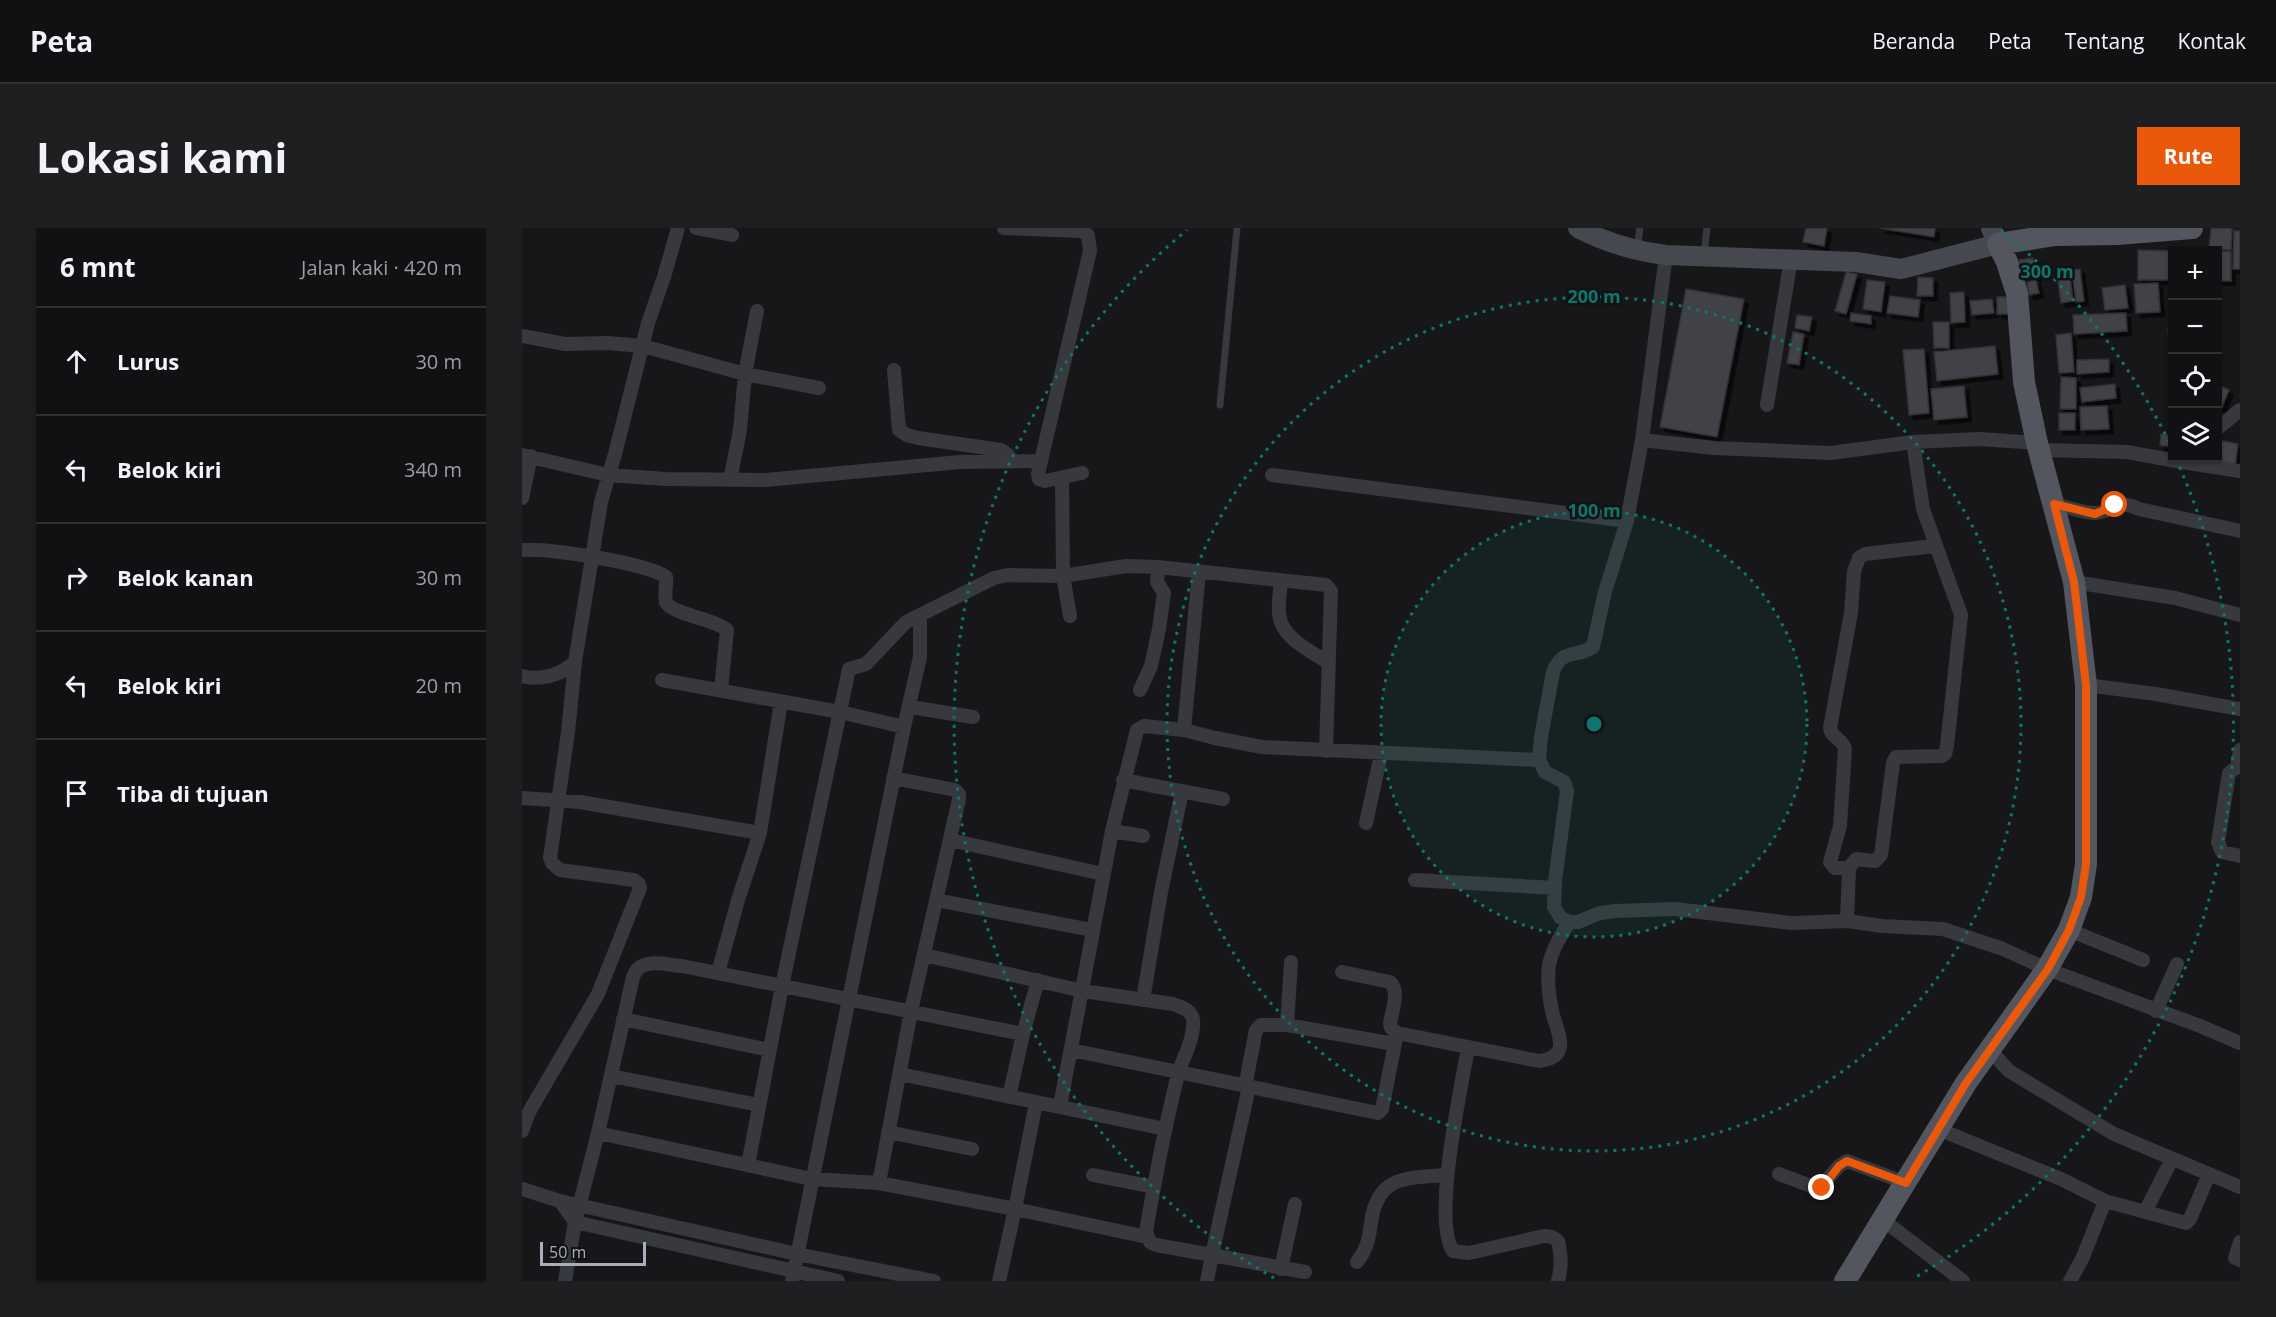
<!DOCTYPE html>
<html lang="id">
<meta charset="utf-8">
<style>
body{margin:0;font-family:"Open Sans",sans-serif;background:#1e1f21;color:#f1f3f6}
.controls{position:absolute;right:18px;top:18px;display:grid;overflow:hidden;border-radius:0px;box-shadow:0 2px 4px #0004}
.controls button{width:54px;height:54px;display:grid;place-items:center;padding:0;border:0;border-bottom:2px solid #303133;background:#111113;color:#f1f3f6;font:30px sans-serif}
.scale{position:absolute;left:18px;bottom:15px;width:106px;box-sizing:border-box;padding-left:6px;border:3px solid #a8aeba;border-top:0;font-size:16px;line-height:21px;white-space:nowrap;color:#a8aeba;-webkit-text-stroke:4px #121214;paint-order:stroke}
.stop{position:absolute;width:18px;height:18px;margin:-14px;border:4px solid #ea580c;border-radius:50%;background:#fff}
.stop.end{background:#ea580c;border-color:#fff;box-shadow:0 2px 6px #0008}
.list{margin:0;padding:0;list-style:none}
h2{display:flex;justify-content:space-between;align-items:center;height:78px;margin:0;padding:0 24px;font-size:26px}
h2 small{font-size:20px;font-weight:400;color:#9c9da0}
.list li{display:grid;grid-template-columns:39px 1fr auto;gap:18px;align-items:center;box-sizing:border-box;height:108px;padding:0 24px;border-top:2px solid #303133}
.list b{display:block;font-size:22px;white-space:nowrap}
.list em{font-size:20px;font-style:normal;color:#9c9da0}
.icon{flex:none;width:33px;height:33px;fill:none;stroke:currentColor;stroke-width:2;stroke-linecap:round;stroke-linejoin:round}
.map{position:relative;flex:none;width:1718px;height:1053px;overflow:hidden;border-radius:0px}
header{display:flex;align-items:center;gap:36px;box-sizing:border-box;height:84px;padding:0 30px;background:#111113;border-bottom:2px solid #303133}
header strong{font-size:28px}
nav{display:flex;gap:33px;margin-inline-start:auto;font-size:21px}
.intro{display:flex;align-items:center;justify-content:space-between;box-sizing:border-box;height:144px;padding:0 36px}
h1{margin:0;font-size:42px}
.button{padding:15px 27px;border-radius:0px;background:#ea580c;color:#fff;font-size:21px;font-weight:700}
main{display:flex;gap:36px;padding:0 36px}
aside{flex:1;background:#111113;border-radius:0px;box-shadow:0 2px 4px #0004}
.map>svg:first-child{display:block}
.building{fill:#414246;stroke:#313136;stroke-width:1.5;filter:url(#shadow)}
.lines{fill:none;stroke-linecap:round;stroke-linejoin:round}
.lane{stroke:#37393f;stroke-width:7}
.street{stroke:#37393f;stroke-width:14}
.secondary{stroke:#45484f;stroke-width:20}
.primary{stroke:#53565e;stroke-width:22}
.route{stroke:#ea580c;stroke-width:8}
.ring{fill:none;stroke:#0f766e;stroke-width:3;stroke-dasharray:3 6}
.centre{fill:#0f766e;stroke:#121214;stroke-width:3}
.ring-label{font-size:18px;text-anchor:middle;font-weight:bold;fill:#0f766e;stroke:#121214;stroke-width:5;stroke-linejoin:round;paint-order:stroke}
</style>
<header>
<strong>Peta</strong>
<nav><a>Beranda</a><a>Peta</a><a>Tentang</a><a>Kontak</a></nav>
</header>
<div class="intro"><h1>Lokasi kami</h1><a class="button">Rute</a></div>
<main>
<aside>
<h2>6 mnt<small>Jalan kaki · 420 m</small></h2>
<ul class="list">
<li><svg class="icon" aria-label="ahead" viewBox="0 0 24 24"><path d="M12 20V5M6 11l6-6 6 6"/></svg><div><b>Lurus</b></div><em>30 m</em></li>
<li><svg class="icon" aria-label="left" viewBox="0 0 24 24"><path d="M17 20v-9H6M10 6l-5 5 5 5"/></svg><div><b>Belok kiri</b></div><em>340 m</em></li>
<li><svg class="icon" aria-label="right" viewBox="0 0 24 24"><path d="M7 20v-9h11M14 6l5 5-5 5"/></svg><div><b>Belok kanan</b></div><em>30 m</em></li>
<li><svg class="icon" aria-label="left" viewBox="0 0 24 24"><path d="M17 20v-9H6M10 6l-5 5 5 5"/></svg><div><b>Belok kiri</b></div><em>20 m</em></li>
<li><svg class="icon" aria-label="arrive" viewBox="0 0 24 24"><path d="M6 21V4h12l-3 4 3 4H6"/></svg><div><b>Tiba di tujuan</b></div></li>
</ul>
</aside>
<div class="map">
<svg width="1718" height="1053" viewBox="0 0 1718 1053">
<defs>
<filter id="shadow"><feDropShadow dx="4.5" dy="4.5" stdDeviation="0" flood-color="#0009"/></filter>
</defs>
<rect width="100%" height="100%" fill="#171719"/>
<path class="building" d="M 1284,0 L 1305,0 L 1302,18 L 1281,14 Z
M 1357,0 L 1413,0 L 1412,9 Z
M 1689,0 L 1710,0 L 1709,22 L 1687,21 Z
M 1712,3 L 1718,3 L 1718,41 L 1711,41 Z
M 1616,22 L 1650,23 L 1650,52 L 1616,52 Z
M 1696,23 L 1709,24 L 1709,53 L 1696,53 Z
M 1511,30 L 1515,49 L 1501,52 L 1497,32 Z
M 1558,41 L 1562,73 L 1554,74 L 1550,42 Z
M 1547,42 L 1551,73 L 1539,75 L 1535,44 Z
M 1324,44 L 1335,46 L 1324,86 L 1313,83 Z
M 1396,49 L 1411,50 L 1411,68 L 1395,68 Z
M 1345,52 L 1363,54 L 1359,84 L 1341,81 Z
M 1514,52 L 1517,65 L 1507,67 L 1505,54 Z
M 1636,55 L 1638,84 L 1614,85 L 1612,56 Z
M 1603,57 L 1606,80 L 1583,82 L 1580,60 Z
M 1164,61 L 1222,71 L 1195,209 L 1138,199 Z
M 1442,64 L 1443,94 L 1429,95 L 1428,65 Z
M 1368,68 L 1398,72 L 1396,89 L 1365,85 Z
M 1475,69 L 1486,69 L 1487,86 L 1475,86 Z
M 1470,71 L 1472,85 L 1450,87 L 1448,73 Z
M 1329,85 L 1349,88 L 1349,96 L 1328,93 Z
M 1604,85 L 1605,103 L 1552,106 L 1551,87 Z
M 1275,87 L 1290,89 L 1287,103 L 1273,100 Z
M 1647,88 L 1650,89 L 1650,106 L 1646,105 Z
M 1411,94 L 1427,94 L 1427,120 L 1412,120 Z
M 1271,104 L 1282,106 L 1277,137 L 1265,135 Z
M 1549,105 L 1552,144 L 1537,145 L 1534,107 Z
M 1473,118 L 1476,146 L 1415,153 L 1412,124 Z
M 1402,121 L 1407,185 L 1387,187 L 1381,122 Z
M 1587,131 L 1587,144 L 1555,146 L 1555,132 Z
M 1539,149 L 1554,150 L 1554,181 L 1538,181 Z
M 1593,156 L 1594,170 L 1560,174 L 1558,160 Z
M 1696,157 L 1707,162 L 1699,181 L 1696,179 Z
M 1442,158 L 1445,189 L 1412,192 L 1409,161 Z
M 1585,178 L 1587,201 L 1559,202 L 1558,179 Z
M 1537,185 L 1553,185 L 1553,202 L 1537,202 Z
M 1639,206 L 1650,208 L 1650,219 L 1638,217 Z
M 1696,212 L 1716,216 L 1713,238 L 1685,233 L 1685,230 L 1696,230 Z"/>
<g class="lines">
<path class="lane" d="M 1115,21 L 1118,0
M 1182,26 L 1185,0
M 698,177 L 715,0"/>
<path class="street" d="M 174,0 L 210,7
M 482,0 L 559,3 L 566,7 L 568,23 L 516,246 L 517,251 L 523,253 L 560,245
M 0,108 L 43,116 L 85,115 L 121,118 L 223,146 L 297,160
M 372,142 L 377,202 L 385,207 L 396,210 L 479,222 L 486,227 L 490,233
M 1245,177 L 1269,31
M 1696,200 L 1718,182
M 1120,212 L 1192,220 L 1309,225 L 1391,214 L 1457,211 L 1515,215
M 1517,222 L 1605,224 L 1660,234 L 1663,230
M 0,227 L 86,247 L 144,251 L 244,252 L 438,234 L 518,233
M 1660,234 L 1718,243
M 750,247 L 1105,293
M 540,250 L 541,348 L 548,388
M 208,252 L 218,202 L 223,146 L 235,83
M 0,270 L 9,228
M 1532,276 C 1544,279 1558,284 1571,285 C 1589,286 1593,269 1617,281 L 1718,303
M 0,322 C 26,320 125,335 144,349 C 145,356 142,367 144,374 C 149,386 193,391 205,402 L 199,461
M 759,353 C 758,364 756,376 757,386 C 759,410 790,424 807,435
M 1552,354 L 1653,370 L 1718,387
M 0,448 C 19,453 39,447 53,434
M 140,452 L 318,484 L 382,499 L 270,1053
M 1564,457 L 1634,466 L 1718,481
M 618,462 L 629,438 L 637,401 L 642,365 L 635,354 L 636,339
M 388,479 L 451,489
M 382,499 L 398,429 L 398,387
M 662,502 L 677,344
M 1718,522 L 1715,539 L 1707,545 L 1696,614 L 1700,624 L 1718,628
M 1017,532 L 1023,544 L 1042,554 L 1045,563 L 1033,653 L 1032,679 L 1038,689 L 1047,694 L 1056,694 L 1078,685 L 1093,683 L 1153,681 L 1269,695 L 1325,693 L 1360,698 L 1421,701 L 1481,721 L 1525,741 L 1678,798 L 1718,815
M 601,552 L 701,571
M 0,570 L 58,574 L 238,605
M 844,595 L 859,526
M 590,603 L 621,608
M 428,612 L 581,646
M 1327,640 L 1313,640 L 1308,634 L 1318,598 L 1323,521 C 1321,511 1309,510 1308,500 L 1329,385 L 1332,343 L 1337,330 L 1343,326 L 1413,318
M 893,652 L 1033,660
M 414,672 L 570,702
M 1325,693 L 1327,640 L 1334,631 L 1353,633 L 1359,627 L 1371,535 L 1374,529 L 1420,528 L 1423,526 L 1425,518 L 1439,387 L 1401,281 L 1391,214
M 1547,702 L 1621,732
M 402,727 L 561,763 L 651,776 C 659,779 670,782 671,792 C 673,809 661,830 656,846 C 643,898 633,951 624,1004 L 628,1014 L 634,1017 L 690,1027 L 727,859
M 820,744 L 868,754 C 878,763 870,783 868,795 L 869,800 L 875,805
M 196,745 L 216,672 L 238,605 L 259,474
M 621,772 L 639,664 L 660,563
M 1634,783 L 1655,736
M 101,791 L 247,822
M 765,797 L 769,734
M 946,820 C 939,860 910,992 931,1023 L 947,1025 L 1022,1008 L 1030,1009 L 1036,1013 C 1039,1027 1040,1038 1036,1053
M 549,822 L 856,885 L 860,881 L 875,805 L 1017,833 C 1051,829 1035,805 1030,783 C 1027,770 1025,750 1027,737 C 1030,721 1039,708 1047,694
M 1468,822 L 1487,843 L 1592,906 L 1718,959
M 378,846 C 467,865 555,882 643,901
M 89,848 L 237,877
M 723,859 L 734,802 L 739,797 L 765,797 L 872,816
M 487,869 L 501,806 L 516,752
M 514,875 L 493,981 L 625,1009
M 538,878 L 590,603 L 615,502 L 622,498 L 662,502 L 693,510 L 740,519 L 1017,532 L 1019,509 L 1031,444 C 1040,420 1054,430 1071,419 L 1083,364 L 1105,293 L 1120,212 L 1144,27
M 1416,901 L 1539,951 L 1583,973
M 0,903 L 7,884 L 76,766 L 118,660 L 117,656 L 112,652 L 38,642 L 30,635 L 28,630 L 46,504 L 53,434 L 79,274 L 93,226 L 126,95 L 142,49 L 156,0
M 366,904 L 450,921
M 76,905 L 111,749 C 118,728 143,737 160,738 L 501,806
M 226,937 L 260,758 L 327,441 L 344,436 L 384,394 L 472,350 L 486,347 L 541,348 L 604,338 L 636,339 L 804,357 L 809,363 L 804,523
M 1257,946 L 1297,961 L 1317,938 L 1325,933 L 1384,955
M 571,947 L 632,959
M 357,955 L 389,783 L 437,571 L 437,566 L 433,562 L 371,550
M 0,961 L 38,973 L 53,994 L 316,1053
M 38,973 L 275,1026 L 412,1053
M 1623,984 L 1650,931
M 1361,992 L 1441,1053
M 1718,1014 L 1713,1030 L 1718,1032
M 835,1034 C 845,1021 847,1011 849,995 C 855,947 885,950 925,947
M 759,1041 L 773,976
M 43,1053 L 53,994 L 76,905 L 290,951 L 357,955 L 493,981 L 477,1053
M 685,1053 L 690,1027 L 783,1044
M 1548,1053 L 1561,1029 L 1583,973 L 1664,995 L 1668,991 L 1687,946"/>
<path class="secondary" d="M 1056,0 C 1084,15 1112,23 1144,27 L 1334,34 L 1379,41 L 1476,16 L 1469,0"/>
<path class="primary" d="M 1323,1053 L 1444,855 L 1525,741 L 1547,702 L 1559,669 L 1564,636 L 1564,457 L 1552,354 L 1515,215 L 1502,154 L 1495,65 L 1485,34 L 1476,16 L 1533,7 L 1595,6 L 1670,0"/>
</g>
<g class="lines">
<path class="route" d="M 1300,960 L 1317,938 L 1325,933 L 1384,955 L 1444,855 L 1526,741 L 1547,702 L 1559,669 L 1564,636 L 1564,457 L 1552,354 L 1532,276 L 1573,286 L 1593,277"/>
</g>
<circle cx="1072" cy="496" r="213" fill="#0f766e" fill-opacity=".12"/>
<g class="ring">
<circle cx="1072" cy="496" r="213"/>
<circle cx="1072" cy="496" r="427"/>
<path d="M752 1050A640 640 0 0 1 665 2M1479 2A640 640 0 0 1 1650 220M1654 231A640 640 0 0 1 1392 1050"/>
</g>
<circle cx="1072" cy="496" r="9" class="centre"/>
<g class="ring-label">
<text x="1525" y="50">300 m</text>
<text x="1072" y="75">200 m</text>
<text x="1072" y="289">100 m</text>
</g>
</svg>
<div class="controls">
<button>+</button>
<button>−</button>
<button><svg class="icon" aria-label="locate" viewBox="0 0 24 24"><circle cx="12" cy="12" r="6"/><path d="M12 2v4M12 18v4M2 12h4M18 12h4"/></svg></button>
<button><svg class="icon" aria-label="layers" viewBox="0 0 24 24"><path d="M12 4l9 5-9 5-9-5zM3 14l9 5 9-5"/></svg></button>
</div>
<div class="scale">50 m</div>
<div class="stop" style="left:1593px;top:277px"></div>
<div class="stop end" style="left:1300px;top:960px"></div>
</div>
</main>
